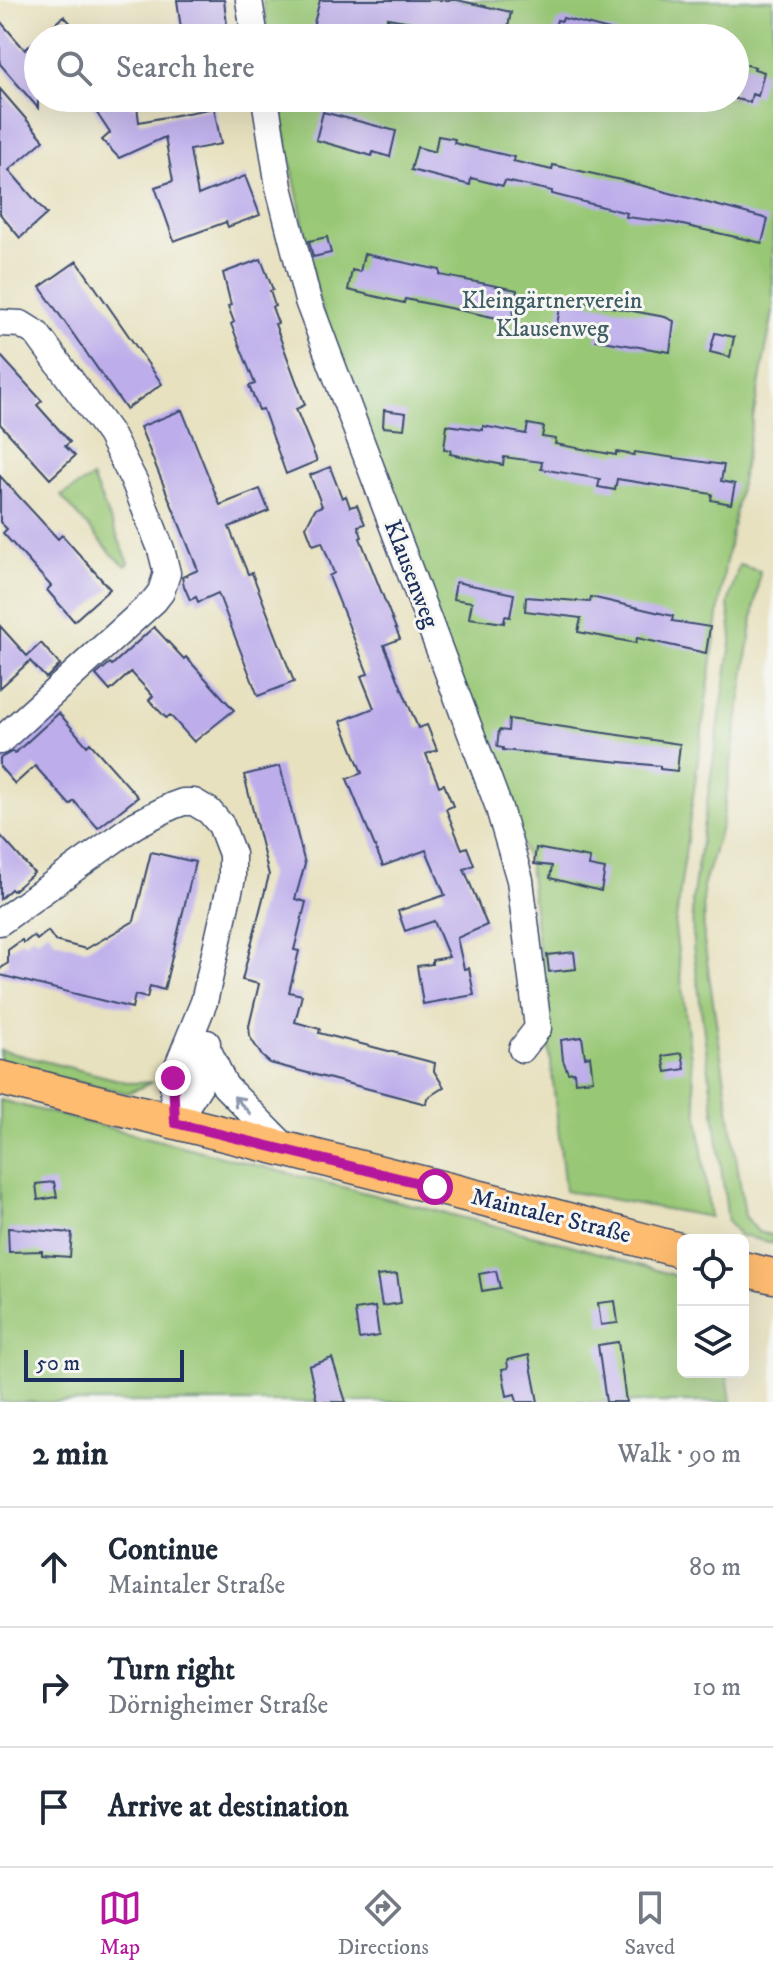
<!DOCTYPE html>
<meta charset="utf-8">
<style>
body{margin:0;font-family:"IM FELL DW Pica",serif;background:#f6f6f7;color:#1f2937}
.controls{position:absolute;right:24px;bottom:24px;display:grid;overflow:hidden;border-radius:12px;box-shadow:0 8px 32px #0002}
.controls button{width:72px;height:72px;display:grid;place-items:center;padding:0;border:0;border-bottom:2px solid #e0e1e3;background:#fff;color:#1f2937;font:40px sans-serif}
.scale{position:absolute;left:24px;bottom:20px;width:160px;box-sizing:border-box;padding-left:8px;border:4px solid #1b2f5e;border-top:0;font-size:22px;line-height:28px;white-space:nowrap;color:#1b2f5e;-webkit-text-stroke:6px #f6f6f2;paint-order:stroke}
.stop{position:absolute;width:24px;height:24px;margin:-18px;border:6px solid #b5179e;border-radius:50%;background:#fff}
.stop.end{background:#b5179e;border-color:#fff;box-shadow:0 2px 8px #0008}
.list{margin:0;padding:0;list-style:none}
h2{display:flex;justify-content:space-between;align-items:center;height:104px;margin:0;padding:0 32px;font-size:34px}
h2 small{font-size:26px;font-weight:400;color:#747a83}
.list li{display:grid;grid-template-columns:52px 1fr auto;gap:24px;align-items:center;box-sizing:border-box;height:120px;padding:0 32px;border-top:2px solid #e0e1e3}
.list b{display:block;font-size:30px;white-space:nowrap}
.list p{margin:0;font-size:26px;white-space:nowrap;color:#747a83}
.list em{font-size:26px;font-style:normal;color:#747a83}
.icon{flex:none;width:44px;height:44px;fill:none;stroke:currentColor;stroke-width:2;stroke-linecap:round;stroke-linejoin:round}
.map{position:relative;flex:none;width:773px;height:1402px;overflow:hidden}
.search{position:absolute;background:#fff;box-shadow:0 8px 32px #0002;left:24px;right:24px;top:24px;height:88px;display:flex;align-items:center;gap:20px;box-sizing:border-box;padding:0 28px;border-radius:44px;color:#747a83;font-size:30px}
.sheet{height:464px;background:#fff}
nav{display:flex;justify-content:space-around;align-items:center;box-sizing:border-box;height:112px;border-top:2px solid #e0e1e3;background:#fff;font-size:22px;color:#747a83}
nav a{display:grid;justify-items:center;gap:4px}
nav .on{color:#b5179e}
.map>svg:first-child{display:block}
.green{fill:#98c775;stroke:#5a7b6a;stroke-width:2}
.building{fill:#bdadeb}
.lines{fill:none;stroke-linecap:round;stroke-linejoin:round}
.minor-casing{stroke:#3a4a6d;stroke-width:29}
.major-casing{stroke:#3a4a6d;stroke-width:37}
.minor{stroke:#fff;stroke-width:26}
.major{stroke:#febc70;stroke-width:34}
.oneway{stroke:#8d97ae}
.route{stroke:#b5179e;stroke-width:10}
.labels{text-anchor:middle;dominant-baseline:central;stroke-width:6;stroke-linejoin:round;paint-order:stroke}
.park-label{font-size:24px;fill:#405d65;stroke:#f6f6f2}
.street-label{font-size:24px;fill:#1b2f5e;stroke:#f6f6f2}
</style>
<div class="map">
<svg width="773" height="1402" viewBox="0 0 773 1402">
<rect width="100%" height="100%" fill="#f6f6f2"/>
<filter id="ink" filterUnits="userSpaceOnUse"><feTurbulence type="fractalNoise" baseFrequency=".0125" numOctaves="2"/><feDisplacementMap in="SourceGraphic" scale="16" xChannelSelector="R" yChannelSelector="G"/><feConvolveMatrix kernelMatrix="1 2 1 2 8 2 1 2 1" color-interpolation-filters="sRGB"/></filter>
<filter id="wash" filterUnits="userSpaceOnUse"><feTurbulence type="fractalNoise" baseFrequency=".006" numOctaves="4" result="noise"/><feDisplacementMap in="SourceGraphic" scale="32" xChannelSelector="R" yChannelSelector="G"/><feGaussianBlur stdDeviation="1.8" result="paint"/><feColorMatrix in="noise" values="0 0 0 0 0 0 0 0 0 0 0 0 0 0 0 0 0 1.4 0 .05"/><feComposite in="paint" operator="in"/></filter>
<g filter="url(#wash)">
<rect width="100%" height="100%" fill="#e7e1bf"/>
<path class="green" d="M 263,0 L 773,0 L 773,312 L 724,572 L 675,927 L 710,1217 L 565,1191 L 529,864 L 319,301 L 278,98 L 735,98 L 735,38 L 268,38 Z
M 92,478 L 129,563 L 126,566 L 113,555 L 61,496 Z
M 739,565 L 760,571 L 722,824 L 703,887 L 704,941 L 745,1216 L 758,1232 L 773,1235 L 773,1243 L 739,1235 L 728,1222 L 693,946 L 692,901 L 732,637 L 728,604 Z
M 0,1050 L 131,1083 L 153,1082 L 128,1093 L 0,1065 Z
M 0,1100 L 571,1245 L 683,1278 L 683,1372 L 727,1372 L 731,1402 L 0,1402 Z"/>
<g id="blocks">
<path class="building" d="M 177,0 L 224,0 L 227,25 L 222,30 L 182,36 Z
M 320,0 L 457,0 L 511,12 L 506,38 L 387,18 L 382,38 L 310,38 Z
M 64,16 L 84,38 L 38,38 Z
M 563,18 L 617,32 L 616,38 L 552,38 L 557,20 L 562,21 Z
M 0,21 L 25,50 L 38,38 L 38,108 L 0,64 Z
M 735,62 L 755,67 L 754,69 L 764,72 L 758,96 L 752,94 L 750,102 L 735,99 Z
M 0,89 L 44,140 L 9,170 L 47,214 L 20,238 L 0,214 Z
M 87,98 L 131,98 L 133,107 L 137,106 L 139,122 L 214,108 L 221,144 L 190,150 L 198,195 L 245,176 L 260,215 L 228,227 L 226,222 L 174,241 L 155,187 L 173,181 L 165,137 L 119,158 L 102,140 L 110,133 Z
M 323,112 L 396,131 L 390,157 L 373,152 L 372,156 L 316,140 Z
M 438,136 L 455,139 L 454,143 L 514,157 L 513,161 L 552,170 L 553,165 L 621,180 L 768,219 L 762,243 L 674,223 L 626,217 L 627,213 L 552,194 L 552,191 L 505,181 L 503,186 L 471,178 L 470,185 L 411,170 L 417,147 L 435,152 Z
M 327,237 L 331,253 L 313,257 L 309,241 Z
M 364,254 L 440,270 L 440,275 L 517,290 L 512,321 L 405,299 L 404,303 L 348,290 L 352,270 L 360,272 Z
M 261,259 L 273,290 L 270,291 L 275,306 L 272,307 L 278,323 L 275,324 L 305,405 L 296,409 L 317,461 L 286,474 L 263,409 L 259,410 L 249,386 L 255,384 L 231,324 L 234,322 L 228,306 L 231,305 L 223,273 Z
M 77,261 L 162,384 L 126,409 L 40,287 Z
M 562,298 L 665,317 L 674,321 L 670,352 L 596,340 L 597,332 L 557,324 Z
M 715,333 L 734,337 L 730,357 L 710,352 Z
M 0,355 L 42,401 L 37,405 L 70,442 L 65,446 L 75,456 L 50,479 L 0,424 Z
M 182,410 L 220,505 L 260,489 L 269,511 L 229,527 L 248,574 L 252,573 L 294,682 L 258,696 L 218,593 L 198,602 L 196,597 L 190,600 L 184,586 L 182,577 L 198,570 L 140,427 Z
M 384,410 L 406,413 L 404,429 L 383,427 Z
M 528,424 L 544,427 L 542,437 L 556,439 L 555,444 L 616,455 L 616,452 L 634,455 L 635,452 L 724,465 L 721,481 L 735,484 L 731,504 L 711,500 L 712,494 L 617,479 L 615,490 L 598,487 L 600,479 L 541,469 L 542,462 L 504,457 L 503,465 L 450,454 L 451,450 L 444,449 L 447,425 L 483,430 L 483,426 L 526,434 Z
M 330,467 L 342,498 L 346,496 L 350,507 L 357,505 L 365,524 L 358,526 L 362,537 L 360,538 L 400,639 L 384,645 L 418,728 L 427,725 L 437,750 L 426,754 L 439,786 L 444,784 L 453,806 L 446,809 L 462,849 L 467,847 L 474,865 L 464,869 L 487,925 L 457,938 L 464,969 L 469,968 L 474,995 L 423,1004 L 417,966 L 432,964 L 432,960 L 449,957 L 434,921 L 405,931 L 398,911 L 445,895 L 426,850 L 383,866 L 347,779 L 362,773 L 341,721 L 374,708 L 361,676 L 368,674 L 329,576 L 334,573 L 322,542 L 313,545 L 306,527 L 315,509 L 322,506 L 310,475 Z
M 0,476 L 58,539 L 62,535 L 110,589 L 74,621 L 47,590 L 51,586 L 3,533 L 7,529 L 0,522 Z
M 456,582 L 514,594 L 510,617 L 505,616 L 504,623 L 469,618 L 472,602 L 453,599 Z
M 526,597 L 590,602 L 591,597 L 673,616 L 672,621 L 710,627 L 706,653 L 637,638 L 636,643 L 578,632 L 581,618 L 525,611 Z
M 0,626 L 27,656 L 41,643 L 60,665 L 46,678 L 30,661 L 0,688 Z
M 154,627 L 184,659 L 186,657 L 234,710 L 194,742 L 170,715 L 166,718 L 149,700 L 153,696 L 131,672 L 110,691 L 96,675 L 110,663 L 112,665 Z
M 59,713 L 87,746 L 90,743 L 138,797 L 98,828 L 74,801 L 70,805 L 35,766 L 15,784 L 0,767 L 0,758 L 13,751 L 15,753 Z
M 509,719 L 680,744 L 677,771 L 660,769 L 660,766 L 503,750 L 503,748 L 497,747 L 499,730 L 508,731 Z
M 280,766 L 305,864 L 295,899 L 306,902 L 294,950 L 299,951 L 289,992 L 302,995 L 295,1022 L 320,1029 L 319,1033 L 435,1063 L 434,1071 L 444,1087 L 427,1098 L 426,1104 L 270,1063 L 262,1056 L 250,1037 L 249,1026 L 259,984 L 242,980 L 269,875 L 244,775 Z
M 0,835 L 34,873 L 13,891 L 11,889 L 0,899 Z
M 536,848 L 590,858 L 589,866 L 605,869 L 601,891 L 550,878 L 552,866 L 534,864 Z
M 151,852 L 195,862 L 164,990 L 150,986 L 147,998 L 135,995 L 132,1008 L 0,975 L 0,969 L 8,963 L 8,950 L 22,940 L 24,943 L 33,936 L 37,940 L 48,931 L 55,941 L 86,949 L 134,921 Z
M 574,952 L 576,969 L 549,972 L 547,955 Z
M 582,1037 L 585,1057 L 590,1056 L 593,1080 L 575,1082 L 574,1072 L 568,1073 L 563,1060 L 561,1040 Z
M 682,1053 L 685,1069 L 666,1072 L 663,1056 Z
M 54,1182 L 57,1197 L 38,1200 L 36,1184 Z
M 8,1228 L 72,1233 L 70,1257 L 42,1255 L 42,1251 L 9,1252 Z
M 496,1271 L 500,1288 L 482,1291 L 479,1274 Z
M 397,1274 L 401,1303 L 382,1306 L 377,1276 Z
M 615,1301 L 618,1323 L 601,1325 L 598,1303 Z
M 375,1307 L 379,1336 L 359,1339 L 355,1310 Z
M 618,1342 L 626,1402 L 606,1402 L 598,1345 Z
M 529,1355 L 538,1402 L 517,1402 L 515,1394 L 507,1396 L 502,1369 L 508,1368 L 507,1360 Z
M 332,1358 L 346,1402 L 317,1402 L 309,1366 Z"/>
</g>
</g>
<g filter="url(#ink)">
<use href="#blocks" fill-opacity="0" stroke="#3a4a6d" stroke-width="2"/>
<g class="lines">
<g class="minor-casing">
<path id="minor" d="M 249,0 L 255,38
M 265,98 L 279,187 L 308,301 L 498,805 L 520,880 L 538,1028 L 522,1049
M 0,323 L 21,324 L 37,334 L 110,434 L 135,483 L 161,549 L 167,573 L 161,592 L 154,601 L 0,741
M 0,922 L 135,825 L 172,806 L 183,802 L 194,802 L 209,811 L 221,825 L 232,854 L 232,878 L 204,1002 L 173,1078 L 175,1123
M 207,1048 L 225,1086 L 288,1150
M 175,1123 L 199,1086 L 207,1043"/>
</g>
<g class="major-casing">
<path id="major" d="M 0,1078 L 549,1215 L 683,1251
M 743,1269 L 773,1276"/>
</g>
<use href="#minor" class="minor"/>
<use href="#major" class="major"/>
</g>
<defs><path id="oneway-shaft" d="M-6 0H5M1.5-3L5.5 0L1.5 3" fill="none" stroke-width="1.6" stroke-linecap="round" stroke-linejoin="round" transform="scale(2)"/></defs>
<use class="oneway" href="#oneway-shaft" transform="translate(242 1105) rotate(-133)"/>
</g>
<g class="lines" filter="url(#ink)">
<path class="route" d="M 173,1078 L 175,1123 L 435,1187"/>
</g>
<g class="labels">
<g class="park-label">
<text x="552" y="301">Kleingärtnerverein<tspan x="552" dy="28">Klausenweg</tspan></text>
</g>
<g class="street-label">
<text transform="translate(411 574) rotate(69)">Klausenweg</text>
<text transform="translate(551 1216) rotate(14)">Maintaler Straße</text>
</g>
</g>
</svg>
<div class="controls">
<button><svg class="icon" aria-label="locate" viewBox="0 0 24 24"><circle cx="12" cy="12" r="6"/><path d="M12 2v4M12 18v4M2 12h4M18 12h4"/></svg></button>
<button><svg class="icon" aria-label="layers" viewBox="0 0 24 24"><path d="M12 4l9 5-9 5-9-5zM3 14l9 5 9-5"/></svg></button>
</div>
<div class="scale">50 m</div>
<div class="stop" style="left:435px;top:1187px"></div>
<div class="stop end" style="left:173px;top:1078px"></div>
<div class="search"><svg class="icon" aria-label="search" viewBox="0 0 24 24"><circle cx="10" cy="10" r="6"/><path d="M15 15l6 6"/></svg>Search here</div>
</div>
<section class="sheet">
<h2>2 min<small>Walk · 90 m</small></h2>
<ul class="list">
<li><svg class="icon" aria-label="ahead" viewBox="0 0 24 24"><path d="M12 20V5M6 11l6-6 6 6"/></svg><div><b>Continue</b><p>Maintaler Straße</p></div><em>80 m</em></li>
<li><svg class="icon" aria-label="right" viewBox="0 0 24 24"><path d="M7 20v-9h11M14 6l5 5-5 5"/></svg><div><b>Turn right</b><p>Dörnigheimer Straße</p></div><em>10 m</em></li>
<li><svg class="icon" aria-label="arrive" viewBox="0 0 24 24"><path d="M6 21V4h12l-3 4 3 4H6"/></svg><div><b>Arrive at destination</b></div></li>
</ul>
</section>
<nav>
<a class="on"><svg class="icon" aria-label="map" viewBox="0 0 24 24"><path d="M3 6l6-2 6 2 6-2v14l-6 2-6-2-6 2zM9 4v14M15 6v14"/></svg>Map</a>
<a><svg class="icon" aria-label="directions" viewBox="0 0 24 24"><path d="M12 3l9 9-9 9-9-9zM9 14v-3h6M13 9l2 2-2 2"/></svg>Directions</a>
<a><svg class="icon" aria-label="saved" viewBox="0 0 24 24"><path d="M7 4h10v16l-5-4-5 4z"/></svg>Saved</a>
</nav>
